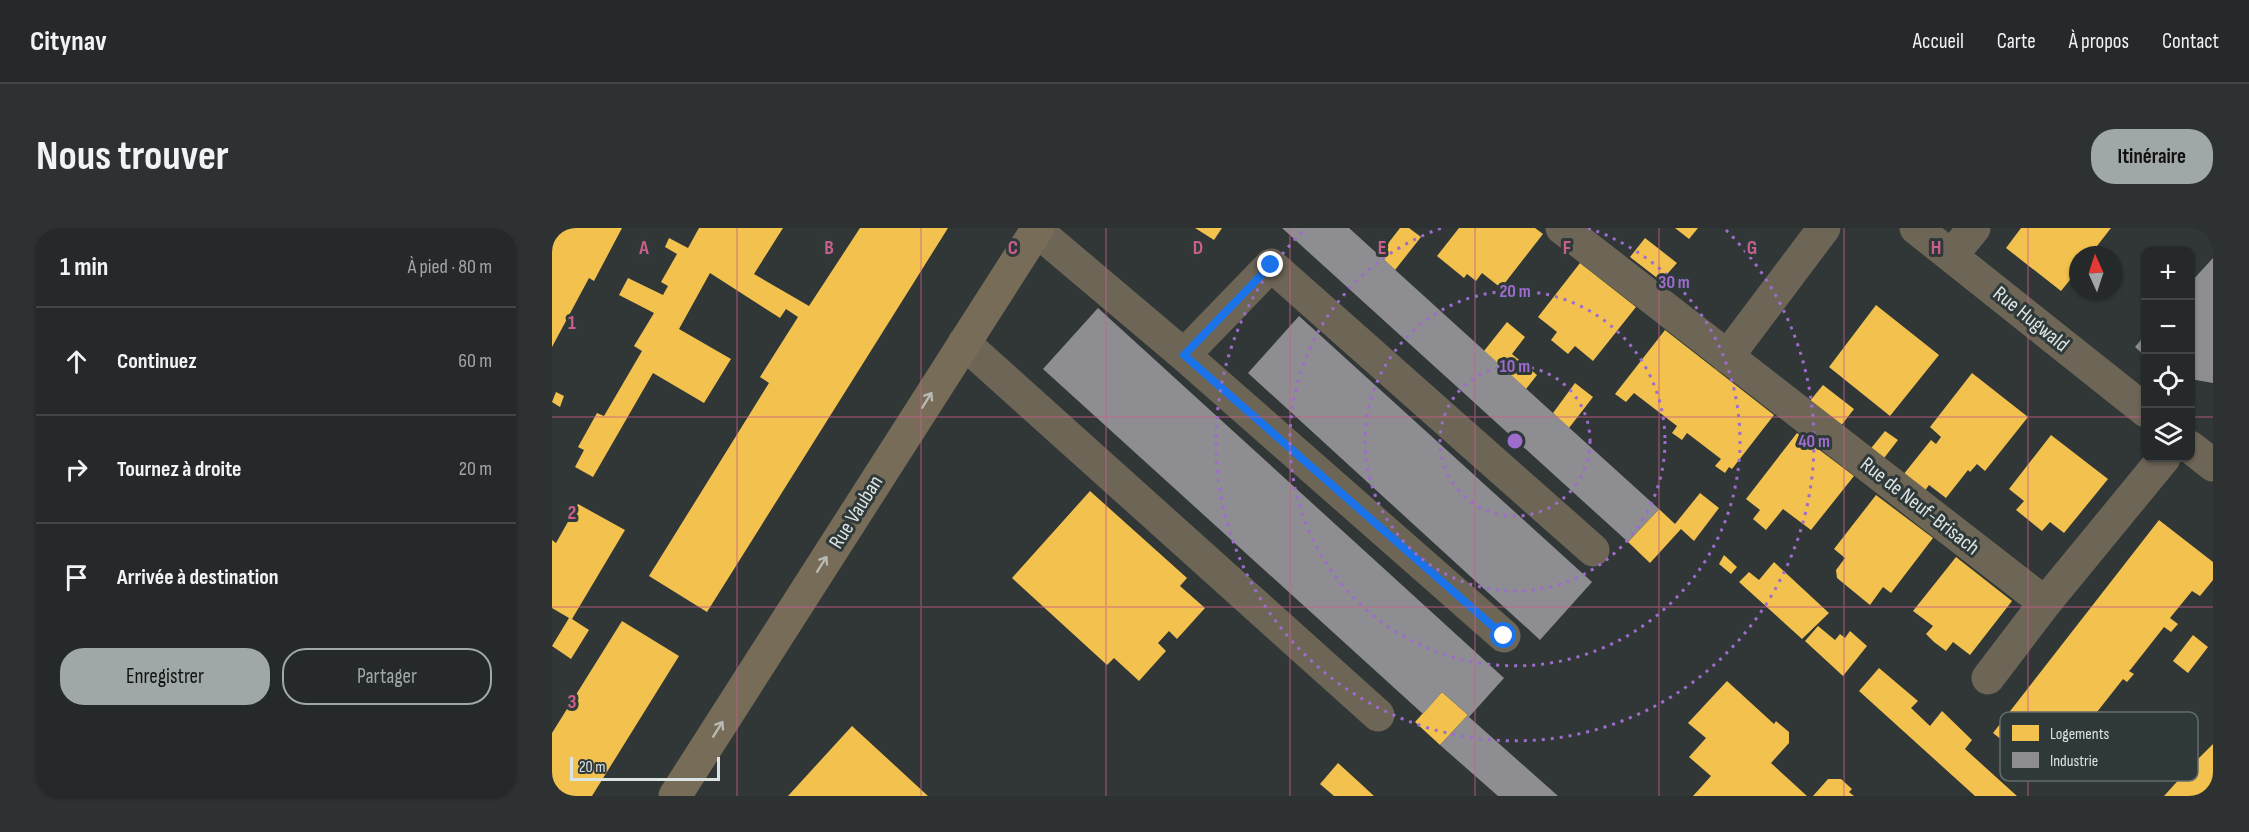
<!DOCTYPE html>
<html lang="fr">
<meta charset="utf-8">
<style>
body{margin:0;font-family:"Sofia Sans Condensed",sans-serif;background:#2d3131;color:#f1f3f6}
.controls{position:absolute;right:18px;top:18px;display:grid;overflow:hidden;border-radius:12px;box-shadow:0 2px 4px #0004}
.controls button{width:54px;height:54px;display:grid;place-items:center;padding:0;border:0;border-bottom:2px solid #424546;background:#252929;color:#f1f3f6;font:30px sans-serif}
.compass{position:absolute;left:1517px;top:18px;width:54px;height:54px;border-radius:50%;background:#252929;box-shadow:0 2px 4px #0004;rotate:357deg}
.scale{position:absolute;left:18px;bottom:15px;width:150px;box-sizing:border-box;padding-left:6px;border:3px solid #dce3e3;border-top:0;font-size:16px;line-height:21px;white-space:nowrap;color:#dce3e3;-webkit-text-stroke:4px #2f3939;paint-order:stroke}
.stop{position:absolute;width:18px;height:18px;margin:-14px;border:4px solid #1a73e8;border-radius:50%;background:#fff}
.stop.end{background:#1a73e8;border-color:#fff;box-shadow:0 2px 6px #0008}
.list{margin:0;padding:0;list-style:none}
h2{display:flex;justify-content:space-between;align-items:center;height:78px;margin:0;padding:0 24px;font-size:26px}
h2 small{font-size:20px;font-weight:400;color:#a3a6a8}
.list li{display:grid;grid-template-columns:39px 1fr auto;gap:18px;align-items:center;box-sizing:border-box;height:108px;padding:0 24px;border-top:2px solid #424546}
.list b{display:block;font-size:22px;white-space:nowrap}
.list em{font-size:20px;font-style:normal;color:#a3a6a8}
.actions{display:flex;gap:12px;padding:18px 24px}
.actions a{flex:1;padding:14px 0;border:2px solid #a0a7a7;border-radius:24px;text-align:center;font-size:21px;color:#a0a7a7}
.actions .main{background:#a0a7a7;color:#111}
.icon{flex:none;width:33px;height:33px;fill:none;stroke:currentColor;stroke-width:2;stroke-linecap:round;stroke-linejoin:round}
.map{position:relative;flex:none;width:1661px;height:568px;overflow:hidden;border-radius:24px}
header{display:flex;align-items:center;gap:36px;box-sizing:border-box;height:84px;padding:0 30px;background:#252929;border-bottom:2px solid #424546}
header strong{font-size:28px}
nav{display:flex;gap:33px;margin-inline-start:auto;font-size:21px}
.intro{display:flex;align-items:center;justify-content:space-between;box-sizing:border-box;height:144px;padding:0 36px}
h1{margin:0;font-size:42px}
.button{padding:15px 27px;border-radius:24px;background:#a0a7a7;color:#111;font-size:21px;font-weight:700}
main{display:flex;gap:36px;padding:0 36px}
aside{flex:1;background:#252929;border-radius:24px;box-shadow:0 2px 4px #0004}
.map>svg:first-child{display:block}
.homes{fill:#f2c14e}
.industry{fill:#8d8d92}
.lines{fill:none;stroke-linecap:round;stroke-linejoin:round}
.minor{stroke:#6d6556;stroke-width:33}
.major{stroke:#766c58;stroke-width:33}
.oneway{stroke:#b8b9b2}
.route{stroke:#1a73e8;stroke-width:8}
.grid{fill:none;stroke:#cb5f8b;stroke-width:1.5;stroke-opacity:0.55}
.ring{fill:none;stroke:#9d6ccc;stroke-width:3;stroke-dasharray:3 6}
.labels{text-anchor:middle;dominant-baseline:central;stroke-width:6;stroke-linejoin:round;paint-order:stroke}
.street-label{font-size:21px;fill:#dce3e3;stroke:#2f3939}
.key{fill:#2f3939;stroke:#636c6c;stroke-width:1.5}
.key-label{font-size:16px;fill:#dce3e3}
.grid-label{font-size:20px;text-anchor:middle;font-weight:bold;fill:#cb5f8b;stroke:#2f3939;stroke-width:6;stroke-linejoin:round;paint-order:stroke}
.centre{fill:#9d6ccc;stroke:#2f3939;stroke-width:3}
.ring-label{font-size:18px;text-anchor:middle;font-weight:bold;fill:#9d6ccc;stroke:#2f3939;stroke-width:6;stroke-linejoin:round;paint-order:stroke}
</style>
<header>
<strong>Citynav</strong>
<nav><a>Accueil</a><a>Carte</a><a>À propos</a><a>Contact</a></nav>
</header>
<div class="intro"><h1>Nous trouver</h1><a class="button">Itinéraire</a></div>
<main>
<aside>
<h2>1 min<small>À pied · 80 m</small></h2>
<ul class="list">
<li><svg class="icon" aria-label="ahead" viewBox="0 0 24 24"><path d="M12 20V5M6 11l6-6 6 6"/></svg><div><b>Continuez</b></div><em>60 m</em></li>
<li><svg class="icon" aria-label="right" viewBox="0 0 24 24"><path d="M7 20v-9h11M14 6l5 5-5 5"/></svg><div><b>Tournez à droite</b></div><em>20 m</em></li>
<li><svg class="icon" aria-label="arrive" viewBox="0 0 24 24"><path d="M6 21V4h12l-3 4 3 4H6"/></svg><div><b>Arrivée à destination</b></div></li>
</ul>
<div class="actions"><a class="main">Enregistrer</a><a>Partager</a></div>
</aside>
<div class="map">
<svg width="1661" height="568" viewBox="0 0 1661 568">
<rect width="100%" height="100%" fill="#313737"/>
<path class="homes" d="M 0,0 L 70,0 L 42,53 L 37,50 L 0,119 Z
M 147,0 L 231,0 L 202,46 L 257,78 L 308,0 L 396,0 L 155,384 L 97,348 L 217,155 L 208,149 L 246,89 L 234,81 L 228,90 L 158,45 L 127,101 L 179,131 L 152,175 L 101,145 L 41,249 L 23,239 L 32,222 L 26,219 L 45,185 L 52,188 L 90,123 L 82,118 L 102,85 L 67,67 L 76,50 L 111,67 L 116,58 L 109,54 L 125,26 L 113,19 L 117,10 L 136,20 Z
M 643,0 L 670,0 L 662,12 Z
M 848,0 L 857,0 L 869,9 L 843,42 L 827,27 Z
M 907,0 L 983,0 L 991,6 L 949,60 L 930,45 L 924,53 L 915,46 L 912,50 L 885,28 Z
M 1123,0 L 1146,0 L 1137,11 Z
M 1469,0 L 1559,0 L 1538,27 L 1526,27 L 1526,42 L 1509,63 L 1454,20 Z
M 1093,10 L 1125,35 L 1109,53 L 1078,29 Z
M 1028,35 L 1084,79 L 1041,133 L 1023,118 L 1016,126 L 999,112 L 1005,104 L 986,89 Z
M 1324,77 L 1387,127 L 1338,188 L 1277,139 Z
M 955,94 L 973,109 L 960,126 L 985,147 L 974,161 L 932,123 Z
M 1113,102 L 1222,187 L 1180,241 L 1177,239 L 1173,245 L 1163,238 L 1169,231 L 1135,205 L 1130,212 L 1120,205 L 1125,198 L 1082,165 L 1074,174 L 1063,166 Z
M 1420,145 L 1476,189 L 1433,243 L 1425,236 L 1418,244 L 1416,242 L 1394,270 L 1377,257 L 1372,264 L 1351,247 L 1379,212 L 1384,216 L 1389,209 L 1378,199 Z
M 1023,155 L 1041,169 L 1017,200 L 1001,185 Z
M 1271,157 L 1302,181 L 1288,199 L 1257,174 Z
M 4,164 L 12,168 L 8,179 L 0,174 Z
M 1333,203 L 1346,212 L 1329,234 L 1316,224 Z
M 1245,205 L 1302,248 L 1259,302 L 1231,281 L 1214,302 L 1201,291 L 1208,282 L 1194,271 Z
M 1499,207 L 1556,251 L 1512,305 L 1498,294 L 1490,303 L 1464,282 L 1472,273 L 1457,261 Z
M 538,263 L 635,350 L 628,358 L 653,380 L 625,411 L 617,403 L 606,415 L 614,423 L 587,453 L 562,430 L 555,437 L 460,350 Z
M 1148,265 L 1167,280 L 1142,313 L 1129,301 L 1098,335 L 1076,314 L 1107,281 L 1123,296 Z
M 1324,267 L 1381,310 L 1339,365 L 1331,359 L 1318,377 L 1285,350 L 1284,342 L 1293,330 L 1282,321 Z
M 26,276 L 73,302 L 20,391 L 37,402 L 19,431 L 0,418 L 17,390 L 0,380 L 0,312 L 4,315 Z
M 1607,292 L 1661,334 L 1661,352 L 1648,368 L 1640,363 L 1618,390 L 1626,396 L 1619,404 L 1612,399 L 1579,441 L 1577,443 L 1582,446 L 1575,454 L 1571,451 L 1504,536 L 1511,542 L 1502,553 L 1441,505 Z
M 1172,327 L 1185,339 L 1179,346 L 1167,336 Z
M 1404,329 L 1460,373 L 1418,427 L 1401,414 L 1394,423 L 1382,414 L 1374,406 L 1381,398 L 1361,383 Z
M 1222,334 L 1277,385 L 1250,411 L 1187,354 L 1197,344 L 1207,352 Z
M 70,393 L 127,428 L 40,568 L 0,568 L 0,505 Z
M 1266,398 L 1283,412 L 1288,406 L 1293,410 L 1298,403 L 1315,418 L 1291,448 L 1253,413 Z
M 1641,407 L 1656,419 L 1636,445 L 1621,433 Z
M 1327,440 L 1366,473 L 1359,480 L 1378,498 L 1390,483 L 1420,512 L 1413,521 L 1465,568 L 1423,568 L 1307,463 Z
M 1175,453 L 1222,496 L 1224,493 L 1237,504 L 1237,515 L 1219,535 L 1255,568 L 1141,568 L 1159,548 L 1137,529 L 1154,510 L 1136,495 Z
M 890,464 L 916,487 L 888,517 L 863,494 Z
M 300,498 L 376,568 L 236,568 Z
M 1661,516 L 1661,568 L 1612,568 L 1641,536 Z
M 786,535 L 808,555 L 822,568 L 782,568 L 768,556 Z
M 1276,551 L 1289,551 L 1300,561 L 1297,564 L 1302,568 L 1261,568 Z"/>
<path class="industry" d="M 730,0 L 797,0 L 1107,281 L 1076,314 Z
M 1661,30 L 1661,155 L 1638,151 L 1638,55 Z
M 546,80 L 952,450 L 917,489 L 1006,568 L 946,568 L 888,517 L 916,487 L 890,464 L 871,486 L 491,141 Z
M 747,88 L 1040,354 L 988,412 L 696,145 Z
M 1593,107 L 1593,128 L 1583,119 Z"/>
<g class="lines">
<path class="minor" d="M 1010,0 L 1493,375 L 1612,230
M 1364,0 L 1594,183
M 484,2 L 632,127 L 952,408
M 1400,27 L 1422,0
M 412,115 L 826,487
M 632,127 L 719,37 L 1041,322
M 1175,129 L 1272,0
M 1638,219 L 1661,237
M 1436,450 L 1493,375"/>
<path class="major" d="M 123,568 L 486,0"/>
</g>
<defs><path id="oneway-shaft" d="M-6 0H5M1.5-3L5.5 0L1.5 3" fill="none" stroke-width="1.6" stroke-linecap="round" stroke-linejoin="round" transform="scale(1.5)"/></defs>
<g class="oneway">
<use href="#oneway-shaft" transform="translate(375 172) rotate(-58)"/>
<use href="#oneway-shaft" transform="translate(270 336) rotate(-58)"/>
<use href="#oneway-shaft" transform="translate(166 501) rotate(-58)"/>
</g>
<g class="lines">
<path class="route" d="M 719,37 L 632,127 L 952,408"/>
</g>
<path class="grid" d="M 185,0 L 185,568M 369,0 L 369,568M 554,0 L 554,568M 738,0 L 738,568M 923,0 L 923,568M 1107,0 L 1107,568M 1292,0 L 1292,568M 1476,0 L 1476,568M 0,189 L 1594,189M 1638,189 L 1661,189M 0,379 L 1661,379"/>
<g class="ring">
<circle cx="963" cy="213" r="75"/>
<circle cx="963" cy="213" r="150"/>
<path d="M1036 0A225 225 0 1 1 890 0"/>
<path d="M1174 2A299 299 0 1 1 752 2"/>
</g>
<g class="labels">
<g class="street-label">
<text transform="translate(1479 91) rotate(39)">Rue Hugwald</text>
<text transform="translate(1368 278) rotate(38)">Rue de Neuf-Brisach</text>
<text transform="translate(304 284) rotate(-58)">Rue Vauban</text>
</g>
</g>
<rect x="1448" y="484" width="198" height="69" rx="9" class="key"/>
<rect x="1460" y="497" width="27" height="16" fill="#f2c14e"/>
<rect x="1460" y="524" width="27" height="16" fill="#8d8d92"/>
<g class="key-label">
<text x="1498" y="511">Logements</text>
<text x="1498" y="538">Industrie</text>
</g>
<g class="grid-label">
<text x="92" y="26">A</text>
<text x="277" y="26">B</text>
<text x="461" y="26">C</text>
<text x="646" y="26">D</text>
<text x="830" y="26">E</text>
<text x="1015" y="26">F</text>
<text x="1200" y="26">G</text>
<text x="1384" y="26">H</text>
<text x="20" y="101">1</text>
<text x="20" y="291">2</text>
<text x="20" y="480">3</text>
</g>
<circle cx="963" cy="213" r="9" class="centre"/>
<g class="ring-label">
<text x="1122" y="60">30 m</text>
<text x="963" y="69">20 m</text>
<text x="963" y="144">10 m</text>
<text x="1262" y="219">40 m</text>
</g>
</svg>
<div class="controls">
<button>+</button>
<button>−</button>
<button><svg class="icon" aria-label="locate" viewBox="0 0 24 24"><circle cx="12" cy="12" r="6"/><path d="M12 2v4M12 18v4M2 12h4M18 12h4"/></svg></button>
<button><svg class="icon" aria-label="layers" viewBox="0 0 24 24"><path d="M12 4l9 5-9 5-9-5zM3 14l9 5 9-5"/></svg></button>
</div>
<svg class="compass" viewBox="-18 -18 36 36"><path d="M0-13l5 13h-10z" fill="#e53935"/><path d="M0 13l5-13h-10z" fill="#a3a6a8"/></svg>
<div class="scale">20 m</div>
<div class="stop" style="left:952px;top:408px"></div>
<div class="stop end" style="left:719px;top:37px"></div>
</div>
</main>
